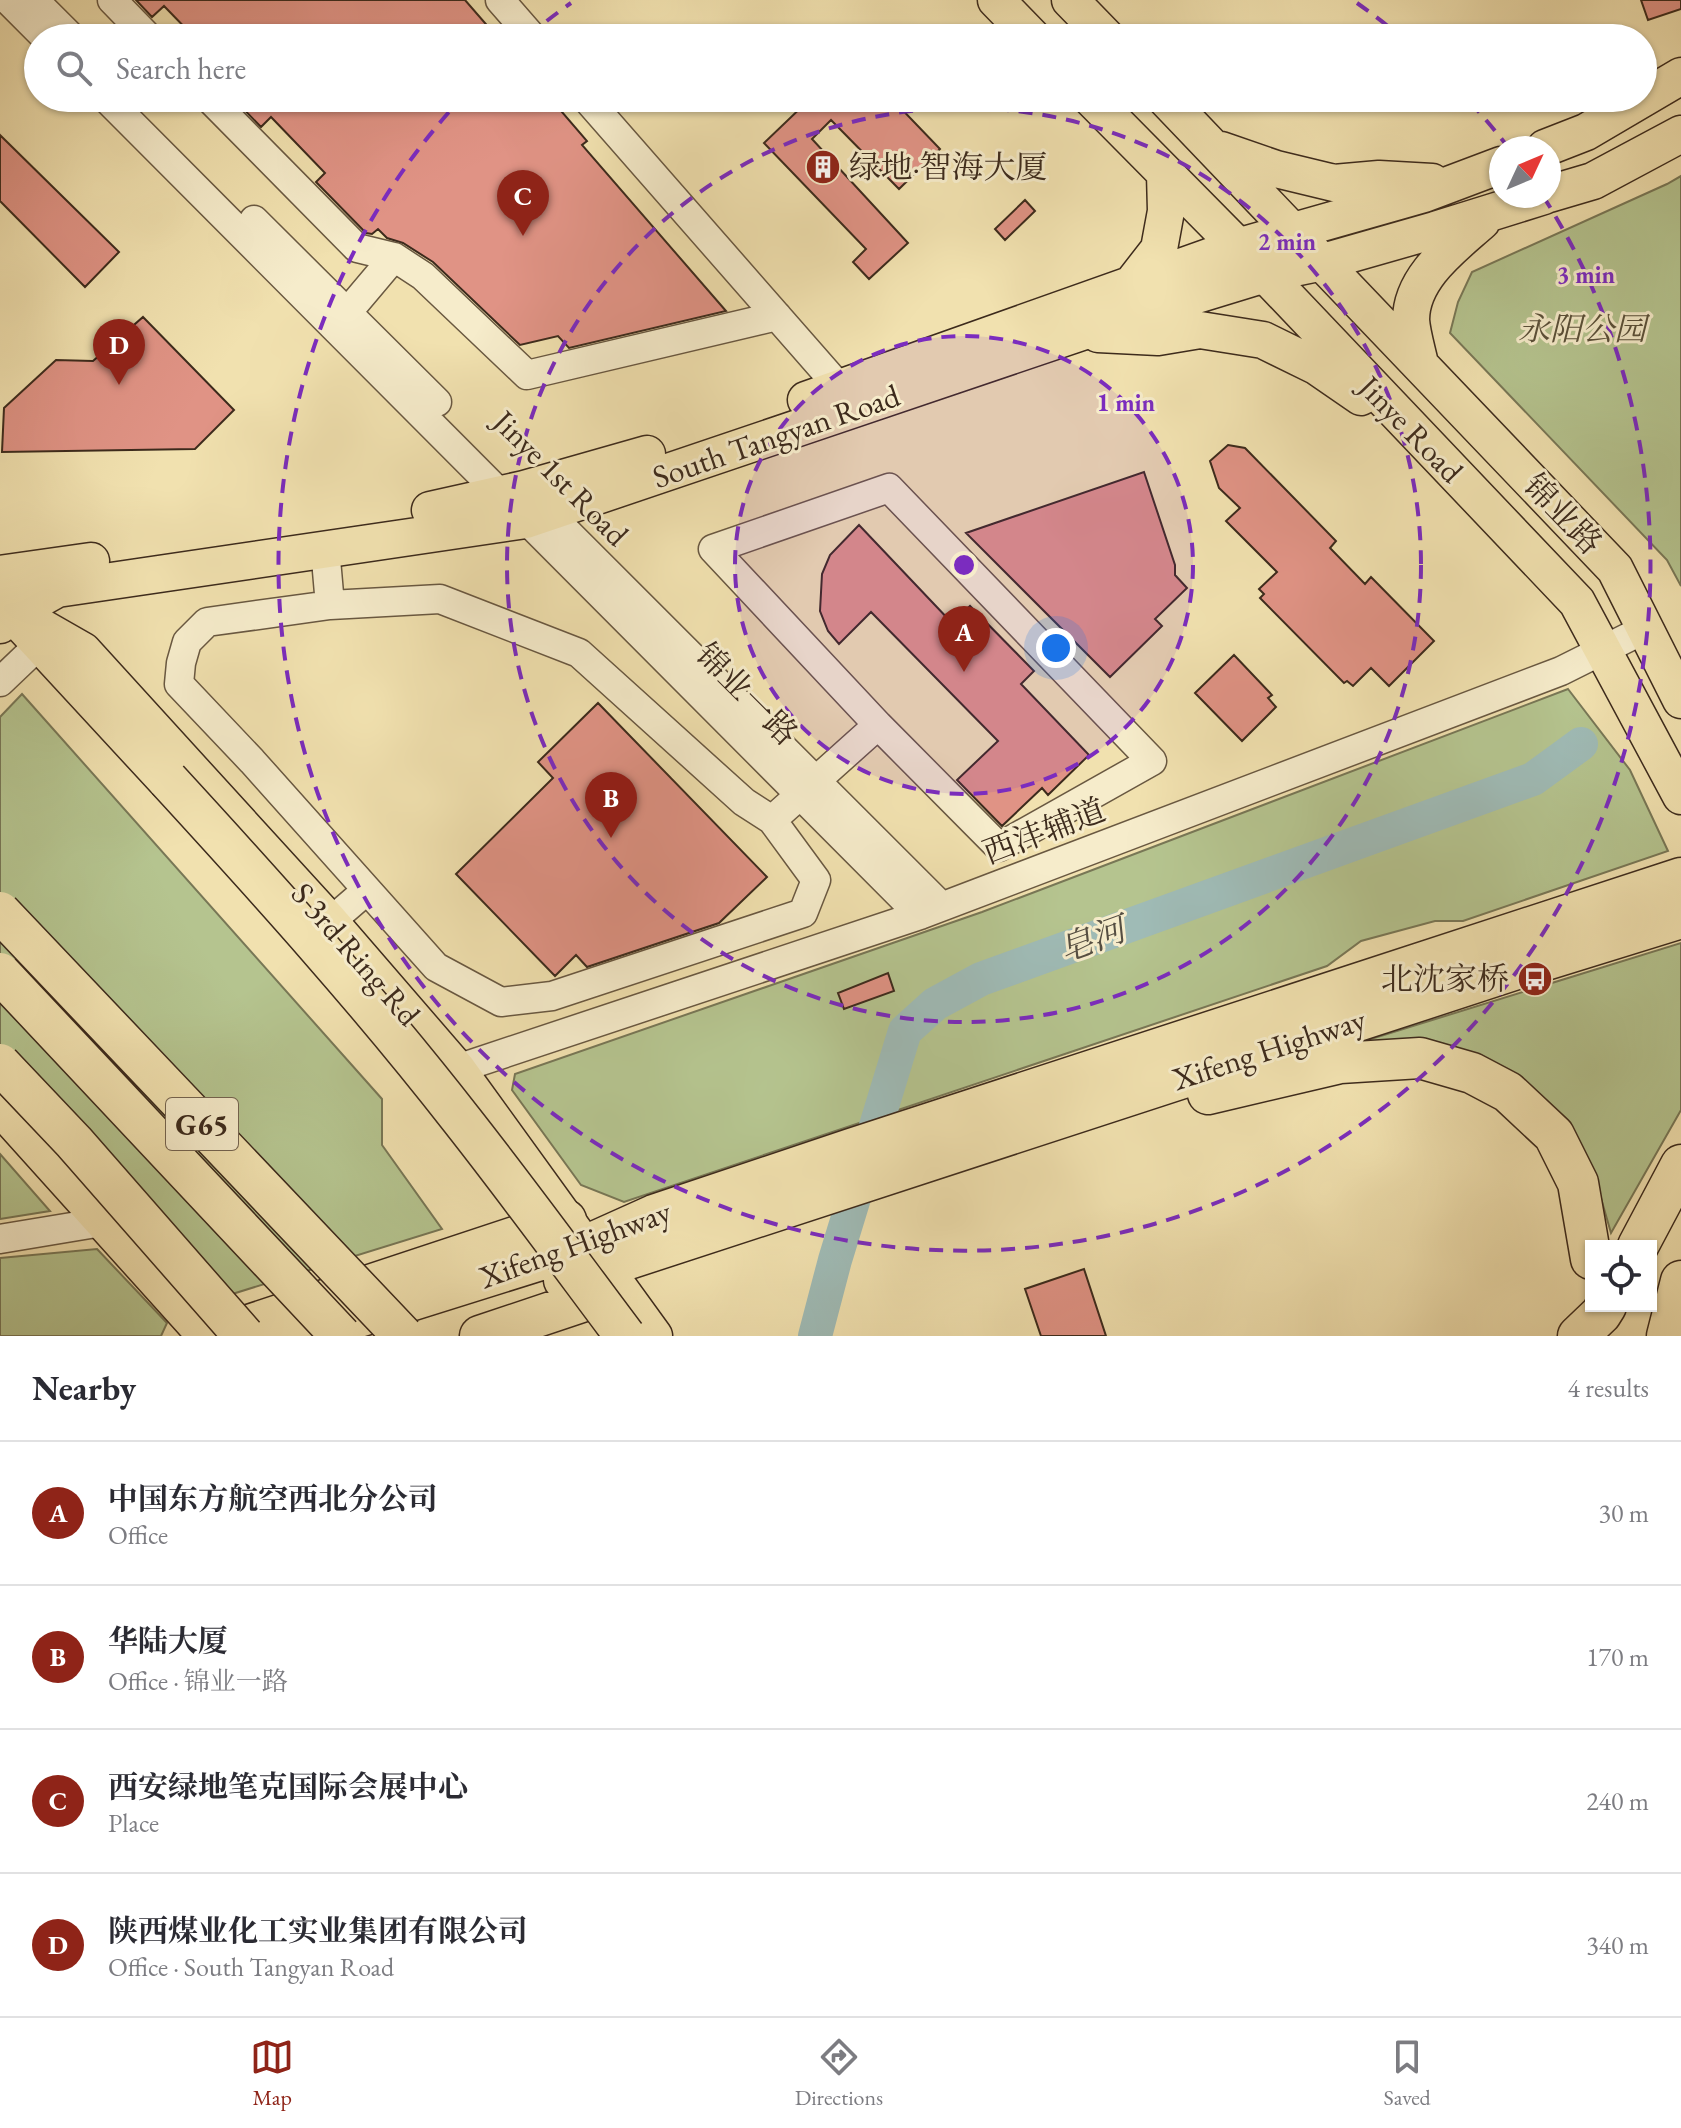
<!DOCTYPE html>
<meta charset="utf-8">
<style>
body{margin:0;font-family:"EB Garamond","Noto Serif SC",serif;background:#f7f7f7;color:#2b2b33}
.controls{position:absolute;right:24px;bottom:24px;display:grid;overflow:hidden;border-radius:0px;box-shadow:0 2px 6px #0004}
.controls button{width:72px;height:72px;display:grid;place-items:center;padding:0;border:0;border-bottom:2px solid #e1e1e2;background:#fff;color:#2b2b33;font:40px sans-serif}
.compass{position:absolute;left:1489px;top:136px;width:72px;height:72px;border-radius:50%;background:#fff;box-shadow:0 2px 6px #0004;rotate:46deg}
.you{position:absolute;left:1056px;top:648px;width:28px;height:28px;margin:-20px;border:6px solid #fff;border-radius:50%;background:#1a73e8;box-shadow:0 0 0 12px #1a73e833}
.badge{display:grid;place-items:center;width:52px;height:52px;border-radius:50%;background:#8f2418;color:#fff;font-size:26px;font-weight:700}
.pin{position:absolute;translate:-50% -66px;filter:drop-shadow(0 2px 4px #0008)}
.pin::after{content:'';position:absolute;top:42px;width:28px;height:24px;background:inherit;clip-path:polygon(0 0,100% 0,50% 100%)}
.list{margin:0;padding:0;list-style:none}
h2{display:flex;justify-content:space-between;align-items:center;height:104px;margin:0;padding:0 32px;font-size:34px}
h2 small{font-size:26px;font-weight:400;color:#7c7c81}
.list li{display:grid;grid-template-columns:52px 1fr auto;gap:24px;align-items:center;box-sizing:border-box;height:144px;padding:0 32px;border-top:2px solid #e1e1e2}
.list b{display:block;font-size:30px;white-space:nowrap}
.list p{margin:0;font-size:26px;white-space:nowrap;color:#7c7c81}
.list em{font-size:26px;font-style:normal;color:#7c7c81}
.icon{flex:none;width:44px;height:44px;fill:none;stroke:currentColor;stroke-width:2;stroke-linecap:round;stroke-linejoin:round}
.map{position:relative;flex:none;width:1681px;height:1336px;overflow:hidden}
.search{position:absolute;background:#fff;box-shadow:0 2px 6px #0004;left:24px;right:24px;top:24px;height:88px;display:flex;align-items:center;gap:20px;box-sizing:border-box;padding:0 28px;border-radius:44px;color:#7c7c81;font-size:30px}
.sheet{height:680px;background:#fff}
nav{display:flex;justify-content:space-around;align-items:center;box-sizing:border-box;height:112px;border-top:2px solid #e1e1e2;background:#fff;font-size:22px;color:#7c7c81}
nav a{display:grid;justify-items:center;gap:4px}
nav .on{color:#8f2418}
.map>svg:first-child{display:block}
.green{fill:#b5c48f;stroke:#787756;stroke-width:2}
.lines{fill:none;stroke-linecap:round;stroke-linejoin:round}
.river{stroke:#9fbbb6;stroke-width:34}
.building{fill:#e09385;stroke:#3c2a1c;stroke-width:2}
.minor-casing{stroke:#695841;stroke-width:31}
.major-casing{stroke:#3c2a1c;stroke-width:39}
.highway-casing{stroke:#3c2a1c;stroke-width:43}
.minor{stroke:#f6eccb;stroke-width:28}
.major{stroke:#f1e1af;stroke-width:36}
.highway{stroke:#f1e1af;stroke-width:40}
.highway-bridge-casing{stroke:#3c2a1c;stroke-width:43;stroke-linecap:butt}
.highway-bridge{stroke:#f1e1af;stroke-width:40}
.ring{fill:none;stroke:#7b2cbf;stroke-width:4;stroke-dasharray:14 10}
.labels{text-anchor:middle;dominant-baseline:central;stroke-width:6;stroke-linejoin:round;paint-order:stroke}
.shield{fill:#f6eccb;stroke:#746450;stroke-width:2}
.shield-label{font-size:30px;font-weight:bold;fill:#3c2a1c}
.poi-label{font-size:32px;fill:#3c2a1c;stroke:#f6eccb;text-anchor:start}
.park-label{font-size:32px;font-style:italic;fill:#5a5039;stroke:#f6eccb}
.street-label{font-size:32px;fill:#3c2a1c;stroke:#f6eccb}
.water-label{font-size:34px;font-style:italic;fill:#554e42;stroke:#f6eccb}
.centre{fill:#7b2cbf;stroke:#f6eccb;stroke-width:4}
.ring-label{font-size:24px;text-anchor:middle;font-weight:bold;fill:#7b2cbf;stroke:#f6eccb;stroke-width:6;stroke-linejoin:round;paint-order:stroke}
</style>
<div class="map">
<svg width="1681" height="1336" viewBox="0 0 1681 1336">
<rect width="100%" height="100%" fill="#f1e1af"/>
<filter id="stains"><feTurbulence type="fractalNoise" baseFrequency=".0025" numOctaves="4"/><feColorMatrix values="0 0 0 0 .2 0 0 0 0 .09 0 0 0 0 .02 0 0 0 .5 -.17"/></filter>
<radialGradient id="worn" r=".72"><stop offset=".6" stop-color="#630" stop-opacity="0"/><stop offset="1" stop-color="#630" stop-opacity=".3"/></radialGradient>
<path class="green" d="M 1681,176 L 1681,586 L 1667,560 L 1450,333 L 1458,302 L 1472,272 L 1667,184 Z
M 1568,689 L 1630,770 L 1668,851 L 1463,921 L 1435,921 L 1361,941 L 1327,966 L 624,1202 L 581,1185 L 512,1090 L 515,1074 L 982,912 Z
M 22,694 L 382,1099 L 382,1145 L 442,1229 L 229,1295 L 0,1045 L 0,717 Z
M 1681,943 L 1681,1110 L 1611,1233 L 1592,1167 L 1561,1122 L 1358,1043 Z
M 0,1154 L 50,1211 L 0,1219 Z
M 97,1249 L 167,1323 L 161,1336 L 0,1336 L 0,1258 Z"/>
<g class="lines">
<path class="river" d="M 815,1336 L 835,1260 L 905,1031 L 935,1004 L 981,979 L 1533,779 L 1581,744"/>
</g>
<path class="building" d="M 136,0 L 465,0 L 498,38 L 195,38 L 164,6 L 152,17 Z
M 1641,0 L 1681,0 L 1681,9 L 1648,20 Z
M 233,98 L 550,98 L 587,141 L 582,145 L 726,311 L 569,348 L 558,336 L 520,345 L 433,262 L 403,243 L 387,238 L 378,229 L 372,234 L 366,233 L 316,182 L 325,173 L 271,117 L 261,127 Z
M 811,98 L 891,98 L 940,149 L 899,189 L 831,120 L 812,139 L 908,243 L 869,279 L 853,262 L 866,249 L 764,143 Z
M 0,135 L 119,252 L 85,287 L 0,201 Z
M 1025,200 L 1035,211 L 1005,240 L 995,229 Z
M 143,317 L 234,410 L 195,449 L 2,452 L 4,408 L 56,360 L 93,361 Z
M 1228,445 L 1245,448 L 1336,541 L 1330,548 L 1365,584 L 1371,577 L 1434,641 L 1389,686 L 1371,668 L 1353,686 L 1347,681 L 1344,683 L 1260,598 L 1264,594 L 1259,589 L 1277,572 L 1226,521 L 1240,508 L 1219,488 L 1210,461 Z
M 1144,472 L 1175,565 L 1175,575 L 1187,588 L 1155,619 L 1162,626 L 1110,677 L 966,533 Z
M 859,525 L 952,623 L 970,606 L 1034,671 L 1021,684 L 1089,755 L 1048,795 L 1042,788 L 1002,826 L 957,780 L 998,741 L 871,612 L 839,644 L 828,631 L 820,611 L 822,574 L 830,555 Z
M 1234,655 L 1272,695 L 1268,698 L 1276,707 L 1242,741 L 1195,693 Z
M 598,703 L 767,877 L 719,923 L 587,967 L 576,955 L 555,976 L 456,874 L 553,778 L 538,762 Z
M 888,973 L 894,991 L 844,1009 L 838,993 Z
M 1084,1269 L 1106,1336 L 1041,1336 L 1025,1289 Z"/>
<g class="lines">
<g class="minor-casing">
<path id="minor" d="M 8,0 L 41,33
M 34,0 L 72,38
M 112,0 L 149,38
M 500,0 L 533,38
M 106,98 L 920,915
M 209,98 L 357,248 L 394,257 L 423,276 L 527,375 L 777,316
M 586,98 L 840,388
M 254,220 L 437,402
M 335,327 L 394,257
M 535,500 L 941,906
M 325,548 L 330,605
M 440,599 L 579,653 L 744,802 L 772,820 L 816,880 L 803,913 L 552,996 L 501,1002 L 436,967 L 252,761 L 179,684 L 181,663 L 187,642 L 207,622 L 330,605 Z
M 0,682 L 42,642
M 772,820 L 878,725 L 999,847 L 1152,761 L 889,488 L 713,549 L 878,725
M 330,922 L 367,890
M 457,1069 L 920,915 L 1561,671 L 1645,629
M 0,1239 L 102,1222"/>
</g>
<g class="major-casing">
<path id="major" d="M 996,0 L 1033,38
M 1070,0 L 1107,38
M 1091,98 L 1265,274 L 1577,602 L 1681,796
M 1165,98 L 1615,569 L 1681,700
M 1545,148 L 1586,132 L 1681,76
M 1221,150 L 1276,169 L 1334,183 L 1379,179 L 1432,182
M 1549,194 L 1593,181 L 1681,134
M 1131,285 L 1159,249 L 1166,211 L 1165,174
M 1098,334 L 1158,337 L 1200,330 L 1263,340 L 1316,366 L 1361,397
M 1420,364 C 1417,350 1412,334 1411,320 C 1411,277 1453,247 1482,221
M 806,400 L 1237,247 L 1424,194 L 1501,165
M 430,510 L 524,489 L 647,454
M 0,574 L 91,561
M 27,619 L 83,651 L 330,922 L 457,1069 L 585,1246 L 604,1267 L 654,1336
M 0,625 L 16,612 L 57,589 L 526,520 L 1144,311 L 1265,274 L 1323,262 L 1435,230 L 1544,196
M 0,1107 L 206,1336"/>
</g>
<g class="highway-casing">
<path id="highway" d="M 0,598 L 168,780
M 1208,1094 L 1340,1063 L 1420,1058 L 1472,1073 L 1508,1092 L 1554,1135 L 1578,1183 L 1591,1259
M 1638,1246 L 1681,1165
M 564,1280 L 1526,966 L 1681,918
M 216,1336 L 566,1220
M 298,1336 L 585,1246 L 654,1215 L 851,1149 L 1681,878
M 480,1336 L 617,1290
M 1578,1336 L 1601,1314 L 1606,1306
M 1667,1336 L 1681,1281"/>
</g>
<use href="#minor" class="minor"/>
<use href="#major" class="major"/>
<use href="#highway" class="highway"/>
<g class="highway-bridge-casing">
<path id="highway-bridge" d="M 168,780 C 269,890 369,1001 461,1119 C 517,1190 571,1264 625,1336
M 0,912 L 403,1336
M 0,973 L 341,1336
M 0,1064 L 74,1142 L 244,1336"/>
</g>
<use href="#highway-bridge" class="highway-bridge"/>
</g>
<circle cx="964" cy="565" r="229" fill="#7b2cbf" fill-opacity=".12"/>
<g class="ring">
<circle cx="964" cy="565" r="229"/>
<circle cx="964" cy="565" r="457"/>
<path d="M528 36A686 686 0 0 1 571 3M1357 3A686 686 0 0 1 1400 36M1470 102A686 686 0 0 1 1508 147M1543 196A686 686 0 1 1 458 102"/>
</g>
<defs>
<g id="building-disc" transform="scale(1.8)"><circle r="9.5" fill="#8f2418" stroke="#f6eccb"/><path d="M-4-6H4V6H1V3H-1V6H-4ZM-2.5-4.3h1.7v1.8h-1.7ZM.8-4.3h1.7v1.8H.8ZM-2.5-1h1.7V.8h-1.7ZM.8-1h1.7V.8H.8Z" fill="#fff"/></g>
<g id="bus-disc" transform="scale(1.8)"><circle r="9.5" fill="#8f2418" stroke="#f6eccb"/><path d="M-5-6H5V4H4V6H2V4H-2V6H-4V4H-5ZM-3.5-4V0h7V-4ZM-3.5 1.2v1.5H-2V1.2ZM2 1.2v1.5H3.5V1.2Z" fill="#fff"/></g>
</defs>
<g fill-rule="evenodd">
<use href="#building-disc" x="823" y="167"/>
<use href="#bus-disc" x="1535" y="979"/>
</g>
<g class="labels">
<rect class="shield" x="166" y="1098" width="72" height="52" rx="6"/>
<g class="shield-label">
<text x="202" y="1124">G65</text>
</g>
<g class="poi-label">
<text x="849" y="167">绿地·智海大厦</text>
<text x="1509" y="979" text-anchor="end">北沈家桥</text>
</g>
<g class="park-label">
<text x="1582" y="329">永阳公园</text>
</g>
<g class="street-label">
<text transform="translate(1411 429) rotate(46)">Jinye Road</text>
<text transform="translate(776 436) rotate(-19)">South Tangyan Road</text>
<text transform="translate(561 478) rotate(45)">Jinye 1st Road</text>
<text transform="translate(1563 514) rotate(46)">锦业路</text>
<text transform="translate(747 694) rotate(45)">锦业一路</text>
<text transform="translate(1044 831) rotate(-21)">西沣辅道</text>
<text transform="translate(356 954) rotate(49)">S 3rd Ring Rd</text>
<text transform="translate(1269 1049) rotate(-18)">Xifeng Highway</text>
<text transform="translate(575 1244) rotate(-20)">Xifeng Highway</text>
</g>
<g class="water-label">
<text transform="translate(1092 939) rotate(-20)">皂河</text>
</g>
</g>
<circle cx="964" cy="565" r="12" class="centre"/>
<g class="ring-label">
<text x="1287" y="250">2 min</text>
<text x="1586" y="283">3 min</text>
<text x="1126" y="411">1 min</text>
</g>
<rect width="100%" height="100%" filter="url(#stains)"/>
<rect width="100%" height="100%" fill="url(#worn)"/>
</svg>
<div class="controls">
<button><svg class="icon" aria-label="locate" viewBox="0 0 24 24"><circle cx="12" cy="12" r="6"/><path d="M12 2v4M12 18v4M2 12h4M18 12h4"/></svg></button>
</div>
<svg class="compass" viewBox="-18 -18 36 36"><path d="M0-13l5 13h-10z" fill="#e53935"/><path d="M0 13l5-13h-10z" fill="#7c7c81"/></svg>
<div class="you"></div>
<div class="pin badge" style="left:964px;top:672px">A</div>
<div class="pin badge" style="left:611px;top:838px">B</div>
<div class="pin badge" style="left:523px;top:236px">C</div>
<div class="pin badge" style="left:119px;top:385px">D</div>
<div class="search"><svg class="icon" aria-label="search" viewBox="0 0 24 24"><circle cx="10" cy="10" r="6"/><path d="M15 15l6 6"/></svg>Search here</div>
</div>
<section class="sheet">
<h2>Nearby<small>4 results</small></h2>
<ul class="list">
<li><span class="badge">A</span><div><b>中国东方航空西北分公司</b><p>Office</p></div><em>30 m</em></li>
<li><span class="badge">B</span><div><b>华陆大厦</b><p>Office · 锦业一路</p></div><em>170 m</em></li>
<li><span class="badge">C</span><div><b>西安绿地笔克国际会展中心</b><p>Place</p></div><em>240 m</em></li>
<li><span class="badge">D</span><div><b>陕西煤业化工实业集团有限公司</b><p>Office · South Tangyan Road</p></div><em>340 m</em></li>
</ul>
</section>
<nav>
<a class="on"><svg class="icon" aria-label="map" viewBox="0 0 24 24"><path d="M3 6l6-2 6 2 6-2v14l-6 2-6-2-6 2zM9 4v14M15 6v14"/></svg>Map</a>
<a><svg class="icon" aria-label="directions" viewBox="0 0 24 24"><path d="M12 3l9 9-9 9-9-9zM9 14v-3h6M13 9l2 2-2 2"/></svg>Directions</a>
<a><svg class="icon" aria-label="saved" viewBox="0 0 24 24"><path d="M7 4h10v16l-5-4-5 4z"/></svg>Saved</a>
</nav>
